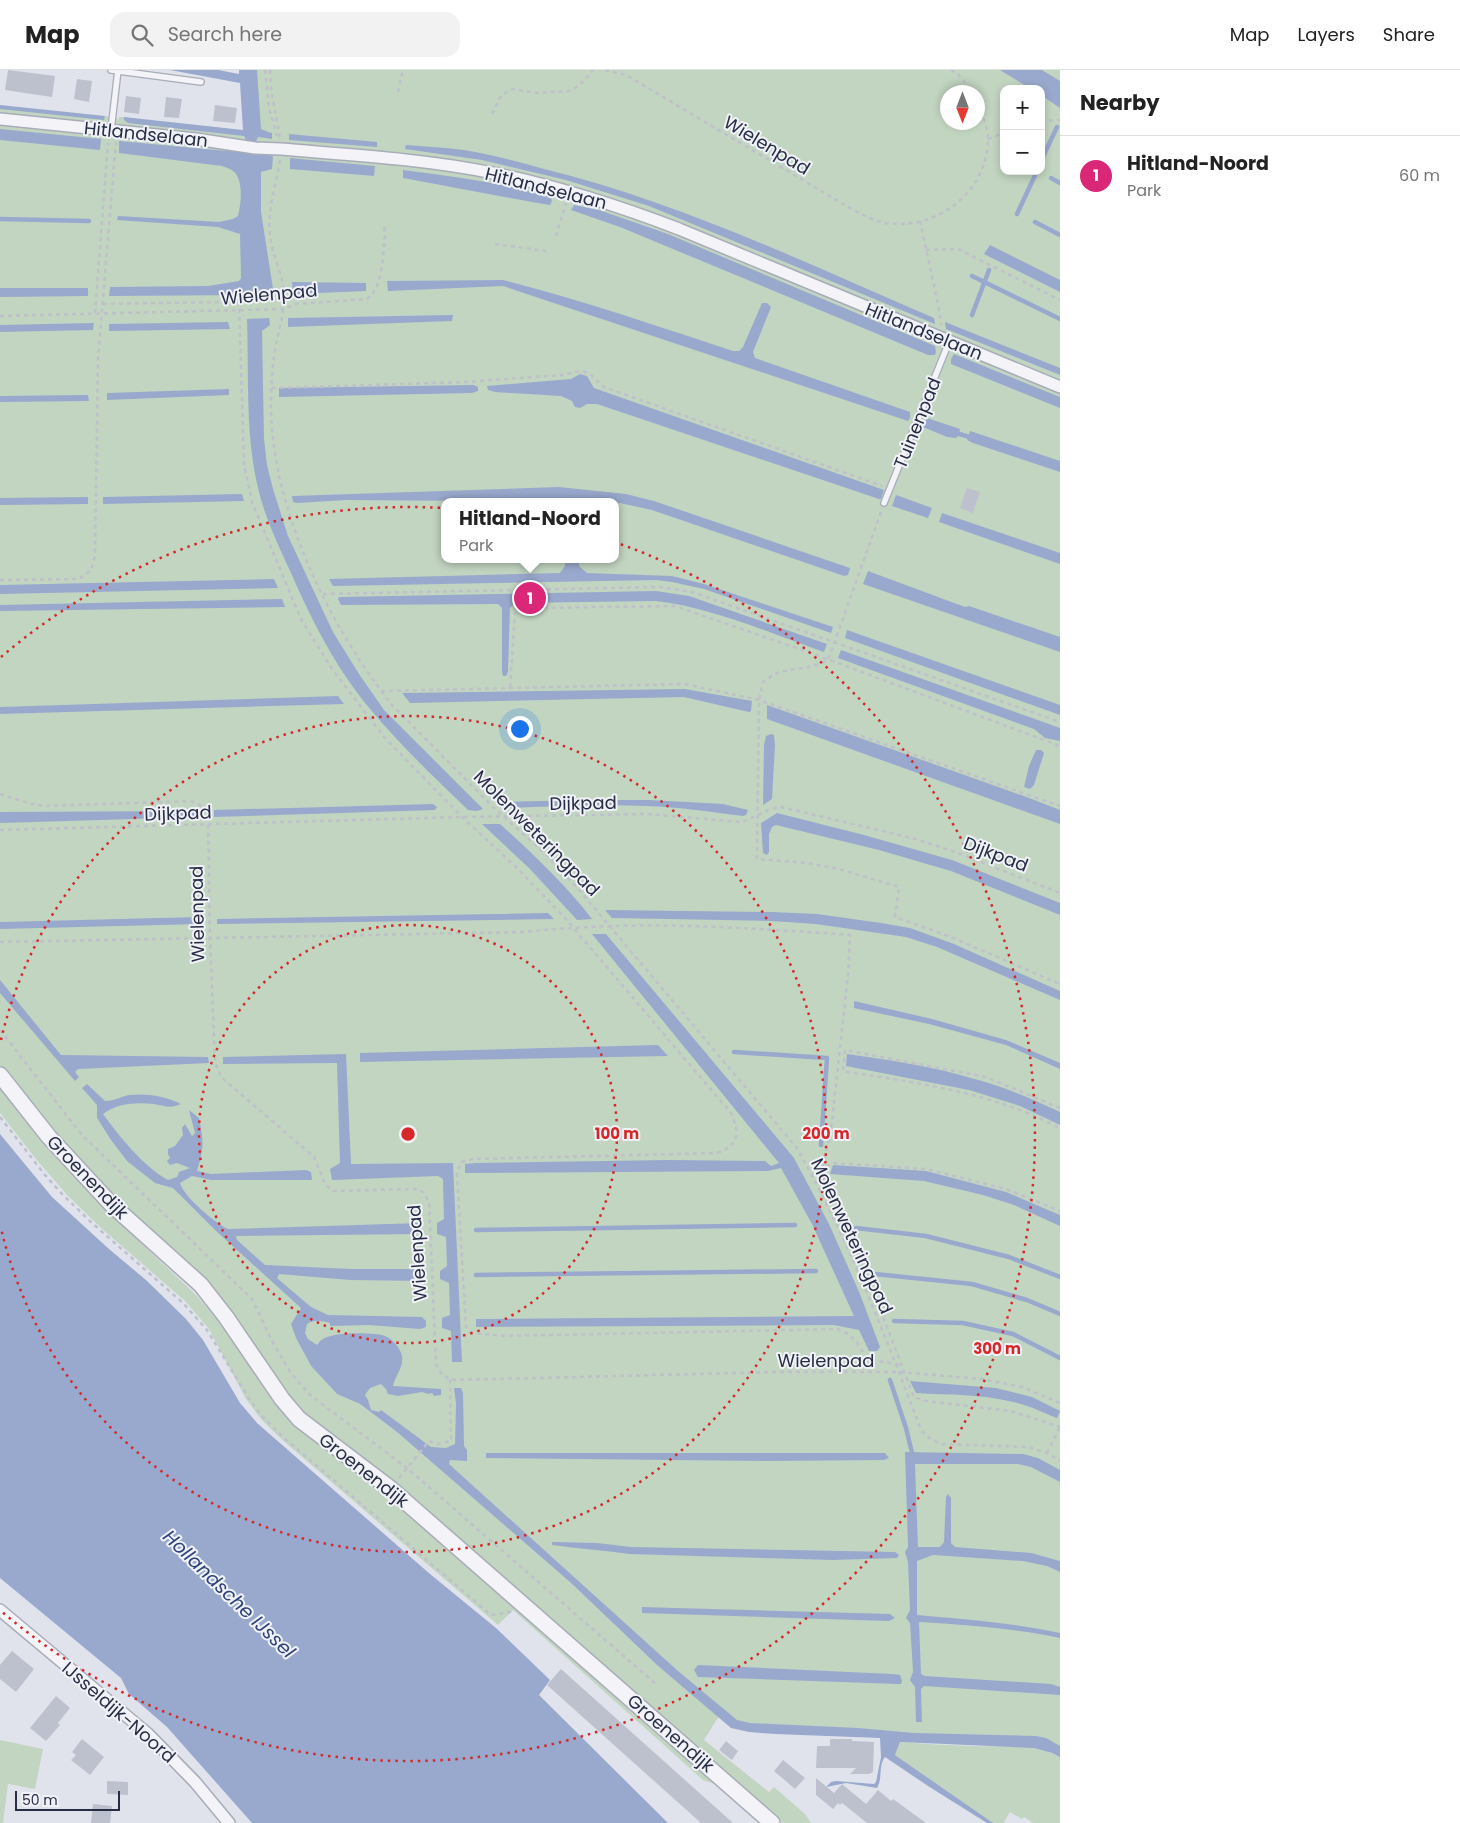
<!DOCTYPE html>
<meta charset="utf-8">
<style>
body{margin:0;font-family:Poppins,sans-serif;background:#f2f2f2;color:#222}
.controls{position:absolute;right:15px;top:15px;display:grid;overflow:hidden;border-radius:10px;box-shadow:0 2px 8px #0003}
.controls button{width:45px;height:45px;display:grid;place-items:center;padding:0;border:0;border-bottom:1px solid #e0e0e0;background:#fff;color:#222;font:25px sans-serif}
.compass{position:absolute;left:940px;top:15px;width:45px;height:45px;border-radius:50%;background:#fff;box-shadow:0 2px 8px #0003;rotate:180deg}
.scale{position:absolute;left:15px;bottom:12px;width:105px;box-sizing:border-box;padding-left:5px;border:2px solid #272d44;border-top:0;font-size:14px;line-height:18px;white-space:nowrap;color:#272d44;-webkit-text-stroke:4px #f0f2f8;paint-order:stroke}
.you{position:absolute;left:519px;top:658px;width:18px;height:18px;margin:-12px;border:4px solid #fff;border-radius:50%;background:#1a73e8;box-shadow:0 0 0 8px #1a73e833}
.badge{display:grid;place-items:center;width:32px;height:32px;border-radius:50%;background:#db2777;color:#fff;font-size:16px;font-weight:700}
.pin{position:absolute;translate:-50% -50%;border:2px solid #fff;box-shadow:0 1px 5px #0006}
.popup{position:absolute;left:441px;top:428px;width:178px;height:65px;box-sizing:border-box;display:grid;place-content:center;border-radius:10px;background:#fff;filter:drop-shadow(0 1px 4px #0005);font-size:16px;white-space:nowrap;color:#767676}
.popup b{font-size:19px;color:#222}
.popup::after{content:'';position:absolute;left:50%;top:100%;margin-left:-10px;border:10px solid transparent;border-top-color:#fff}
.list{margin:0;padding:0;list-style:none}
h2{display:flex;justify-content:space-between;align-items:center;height:65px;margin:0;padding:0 20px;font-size:21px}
h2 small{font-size:16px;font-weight:400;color:#767676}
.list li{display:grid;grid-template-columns:32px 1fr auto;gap:15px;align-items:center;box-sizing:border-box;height:80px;padding:0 20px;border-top:1px solid #e0e0e0}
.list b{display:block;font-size:19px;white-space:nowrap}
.list p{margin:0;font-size:16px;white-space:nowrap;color:#767676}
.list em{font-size:16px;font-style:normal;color:#767676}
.icon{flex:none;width:28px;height:28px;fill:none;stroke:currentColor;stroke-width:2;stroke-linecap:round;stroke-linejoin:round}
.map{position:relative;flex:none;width:1060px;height:1753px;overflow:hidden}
header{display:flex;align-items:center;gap:30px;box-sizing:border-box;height:70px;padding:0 25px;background:#fff;border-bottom:1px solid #e0e0e0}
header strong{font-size:24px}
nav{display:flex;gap:28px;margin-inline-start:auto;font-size:18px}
.search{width:350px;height:45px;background:#f2f2f2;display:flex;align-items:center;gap:12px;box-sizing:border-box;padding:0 18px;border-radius:15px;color:#767676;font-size:19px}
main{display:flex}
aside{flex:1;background:#fff}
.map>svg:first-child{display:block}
.green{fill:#c2d5c1;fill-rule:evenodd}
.water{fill:#99a9cd}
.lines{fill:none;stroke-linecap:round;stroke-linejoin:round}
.stream{stroke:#99a9cd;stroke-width:4.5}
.building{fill:#bdc1ce}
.service-casing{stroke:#a8acb9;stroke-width:8}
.minor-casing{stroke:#a8acb9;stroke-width:14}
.tertiary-casing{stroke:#a8acb9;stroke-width:18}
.path{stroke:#bfc0c9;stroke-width:2.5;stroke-dasharray:4 4;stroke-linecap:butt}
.service{stroke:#f4f4f8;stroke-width:5.5}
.minor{stroke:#f4f4f8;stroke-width:11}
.tertiary{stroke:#f4f4f8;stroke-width:15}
.ring{fill:none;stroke:#d62828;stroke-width:2.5;stroke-dasharray:2.5 5}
.labels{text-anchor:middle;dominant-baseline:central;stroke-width:4;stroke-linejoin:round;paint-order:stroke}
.street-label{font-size:18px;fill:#272d44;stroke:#f0f2f8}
.water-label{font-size:19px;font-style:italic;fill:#2e437b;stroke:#f0f2f8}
.centre{fill:#d62828;stroke:#f0f2f8;stroke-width:2.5}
.ring-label{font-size:15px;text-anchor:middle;font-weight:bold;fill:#d62828;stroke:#f0f2f8;stroke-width:4;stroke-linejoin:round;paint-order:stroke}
</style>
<header>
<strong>Map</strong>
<div class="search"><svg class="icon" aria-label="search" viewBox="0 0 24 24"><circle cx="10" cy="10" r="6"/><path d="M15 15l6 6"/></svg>Search here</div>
<nav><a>Map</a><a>Layers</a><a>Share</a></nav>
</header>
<main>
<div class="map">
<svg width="1060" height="1753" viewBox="0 0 1060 1753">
<rect width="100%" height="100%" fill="#e0e3eb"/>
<path class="green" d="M 244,0 L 1060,0 L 1060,1680 L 734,1655 L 405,1362 L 371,1340 L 302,1279 L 311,1296 L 337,1324 L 360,1334 L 397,1362 L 571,1513 L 657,1595 L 719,1646 L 704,1670 L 769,1722 L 774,1717 L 805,1744 L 811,1753 L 783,1753 L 734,1709 L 718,1700 L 304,1348 L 238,1260 L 50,1061 L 0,996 L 0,37 L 105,47 L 105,46 L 119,49 L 119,47 L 124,47 L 124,49 L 246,62 ZM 1004,19 L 1041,19 L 1041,101 L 1004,101 ZM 948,22 L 978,22 L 978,52 L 948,52 ZM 445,432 L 615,432 L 615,489 L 445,489 Z
M 0,1014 L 76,1108 L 103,1137 L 196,1225 L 224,1257 L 271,1328 L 294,1352 L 396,1431 L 587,1602 L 718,1715 L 703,1710 L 513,1540 L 498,1555 L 279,1367 L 261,1349 L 246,1329 L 209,1259 L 185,1231 L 101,1158 L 68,1126 L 36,1089 L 0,1043 Z
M 0,1670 L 43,1679 L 35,1719 L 8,1714 L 3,1753 L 0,1753 Z
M 900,1672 C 925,1674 949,1675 973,1676 C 1002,1677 1034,1673 1060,1687 L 1060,1753 L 1033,1753 L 1024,1747 L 1022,1749 L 1010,1742 L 1004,1752 L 1006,1753 L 992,1753 L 895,1685 Z"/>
<path class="water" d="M 170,0 L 218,0 L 239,4 L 239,0 L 257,0 L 261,59 L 268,62 L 272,63 L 272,69 L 258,67 L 256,72 L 247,72 L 244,66 L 128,53 L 124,50 L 124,47 L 243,60 L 240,13 Z
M 1000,0 L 1042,0 L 1060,11 L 1060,38 L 1041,25 L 1041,19 L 1031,19 Z
M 0,35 L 105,46 L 104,50 L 0,39 Z
M 0,59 L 101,69 L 100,80 L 0,70 Z
M 289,64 L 377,72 L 377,77 L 289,70 Z
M 119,71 L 238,82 C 250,81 261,84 273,86 L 272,99 L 261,102 L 261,142 L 274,225 L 109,226 L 110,217 L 208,216 L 239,211 L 241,208 L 240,164 L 218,157 L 117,150 L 118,146 L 219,152 L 233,149 L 238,146 C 241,134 244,109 233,101 C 231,99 225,97 222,96 L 119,83 Z
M 406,75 C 432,77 459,78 485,84 C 505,88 525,94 544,99 C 679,132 806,193 934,248 L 935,254 L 649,136 L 566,110 L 482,90 L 405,79 Z
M 290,88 L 375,96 L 374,106 L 290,99 Z
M 403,100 C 453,106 502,113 551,127 L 552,131 L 550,135 L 532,132 L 403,108 Z
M 574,135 L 599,140 L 668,164 L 935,276 L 936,282 L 935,285 L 928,285 L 620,157 L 571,140 Z
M 990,175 L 1060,210 L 1060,222 L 984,184 Z
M 503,210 C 581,230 657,256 733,281 L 739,281 L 743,277 L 762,233 L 767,233 L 771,237 L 753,282 L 755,288 L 910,342 L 910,348 L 908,351 L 503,216 L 388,221 L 387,211 Z
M 292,212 L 366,213 L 366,221 L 293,224 Z
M 0,218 L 88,218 L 88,226 L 0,227 Z
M 453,245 L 452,251 L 288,257 L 288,248 Z
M 269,248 L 270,255 L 262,261 L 264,369 L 267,395 L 273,419 L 288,466 L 333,562 L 359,604 L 384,640 L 483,739 L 477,741 L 468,740 C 435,708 401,676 371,640 C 337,600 312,551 291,503 C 279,477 266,450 259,422 C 245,367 249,306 247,249 Z
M 228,252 L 230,259 L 109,261 L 109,254 Z
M 945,252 L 1060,298 L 1060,305 L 946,259 Z
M 94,253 L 93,260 L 0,262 L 0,255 Z
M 954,284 L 1060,327 L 1060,338 L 951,294 L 951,289 Z
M 580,304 L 587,306 L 594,318 L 884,420 L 881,429 L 879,429 L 597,334 L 587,334 L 580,338 L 575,337 L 572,331 L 561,326 L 495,322 L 488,320 L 487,316 L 571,309 Z
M 474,315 L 478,317 L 478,321 L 472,323 L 279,327 L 279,318 Z
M 229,319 L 229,325 L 107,330 L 107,323 Z
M 88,325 L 89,331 L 0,332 L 0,326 Z
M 927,348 L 960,359 L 959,365 L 956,368 L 947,367 L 923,357 Z
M 970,361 L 1060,391 L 1060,402 L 973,373 L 967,370 Z
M 559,417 L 626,424 L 654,431 L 850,498 L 848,505 L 844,506 L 652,440 L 615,432 L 346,430 L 297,433 L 293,432 L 292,426 Z
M 242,424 L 244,431 L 103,434 L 103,427 Z
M 896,425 L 932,438 L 928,448 L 892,436 Z
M 88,427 L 88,434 L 0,435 L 0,428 Z
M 942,443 L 1060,483 L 1060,494 L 939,452 Z
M 565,489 L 579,489 L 579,496 L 587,503 L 672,506 L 704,514 L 833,557 L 831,563 L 704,519 L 672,512 L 656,510 L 333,516 L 329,509 L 560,503 L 565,496 Z
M 868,501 L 965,537 L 969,536 L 1060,567 L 1060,582 L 863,514 Z
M 274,509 L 278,518 L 0,524 L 0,515 Z
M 656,521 L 689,526 L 827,574 L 824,582 C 769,563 714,538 656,531 L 515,533 L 510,538 L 508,602 L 506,606 L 503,606 L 502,602 L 502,538 L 498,534 L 341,535 L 338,529 L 339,527 Z
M 282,529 L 285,537 L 0,541 L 0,535 Z
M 847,560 L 1060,635 L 1060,645 L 845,568 Z
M 841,580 L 1060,658 L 1060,671 L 1045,668 L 1034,659 L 838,588 Z
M 685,619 L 752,631 L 751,641 L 749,642 L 684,627 L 410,633 L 402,623 Z
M 338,626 L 344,634 L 0,644 L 0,637 Z
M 767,635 L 1024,726 L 1060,740 L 1060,754 L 767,649 Z
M 771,664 L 774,665 L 775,675 L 772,729 L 763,735 L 764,675 L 766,666 Z
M 1036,680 L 1041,680 L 1044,683 L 1034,715 L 1030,719 L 1024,717 L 1029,696 Z
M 590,730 L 649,730 L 723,734 L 748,740 L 746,745 L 743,746 C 711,742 679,737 647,736 C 599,734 552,737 504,738 L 497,732 Z
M 433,734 L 437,737 L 435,740 L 214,747 L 214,740 Z
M 199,741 L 199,747 L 0,753 L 0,742 Z
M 777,743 L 864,765 L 952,790 L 1060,833 L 1060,845 L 951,801 L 879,780 L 776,755 L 772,757 L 769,764 L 769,782 L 767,785 L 763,783 L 761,753 Z
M 482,754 L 500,754 C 533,784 565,814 592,849 L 577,850 L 530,799 Z
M 605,840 L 772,842 L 817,844 L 881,853 L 910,858 L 954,874 L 1060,921 L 1060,930 L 937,877 L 906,867 L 816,854 L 772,851 L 612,848 Z
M 548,843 L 554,849 L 217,854 L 217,849 Z
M 200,847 L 200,854 L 0,859 L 0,852 Z
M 592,864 L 606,864 L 794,1088 L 829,1154 L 860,1224 L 880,1277 L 877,1281 L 869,1281 L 859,1260 L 834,1255 L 476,1257 L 476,1249 L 854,1246 L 812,1154 L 781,1098 L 768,1101 L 465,1103 L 465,1094 L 475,1093 L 669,1090 L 765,1091 L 771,1096 L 779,1093 Z
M 0,910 L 61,985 L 208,987 L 209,993 L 78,999 L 75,1002 L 79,1007 L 75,1011 L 0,923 Z
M 854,931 L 932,949 L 1006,970 L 1060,993 L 1060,999 L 1006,975 L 929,954 L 854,938 Z
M 658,975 L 668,986 L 360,992 L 360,983 Z
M 346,984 L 351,1094 L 453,1093 L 462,1292 L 452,1292 L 451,1261 L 442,1258 L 442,1248 L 450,1245 L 449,1213 L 440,1209 L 440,1201 L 447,1196 L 446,1167 L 437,1164 L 437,1153 L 444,1149 L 443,1109 L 438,1106 L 332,1110 L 330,1099 L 340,1093 L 337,993 L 223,994 L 223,987 Z
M 847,984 C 888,990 931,996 971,1008 C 1002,1016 1031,1028 1060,1042 L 1060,1055 L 1020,1036 L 969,1020 L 846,996 Z
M 87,1014 L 105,1031 C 114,1031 120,1027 129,1025 C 146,1023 166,1026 181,1034 C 171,1039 165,1036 154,1034 C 137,1032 117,1033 103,1044 C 118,1065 145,1098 168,1110 L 177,1107 L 179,1102 L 190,1098 L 177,1093 L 170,1095 L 167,1091 L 170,1088 L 168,1084 L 168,1079 L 175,1076 L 183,1065 L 182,1058 L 185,1054 L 192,1066 L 195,1063 L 189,1040 L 199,1048 C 204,1073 204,1077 197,1101 L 211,1104 L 306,1100 L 311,1102 L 312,1110 L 211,1110 L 192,1106 L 180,1113 C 184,1127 215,1153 228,1159 L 421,1153 L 422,1164 L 236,1166 L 237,1170 L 265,1195 L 351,1199 L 423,1199 L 424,1211 L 350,1210 L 279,1204 L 277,1208 L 311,1237 L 328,1245 L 422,1247 L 426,1251 L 426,1257 L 420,1259 L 369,1255 L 330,1256 L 330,1253 C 321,1251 315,1249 307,1254 L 305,1263 L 308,1269 L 317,1275 C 319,1273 320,1270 323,1269 C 332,1262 374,1262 385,1266 C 392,1268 401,1279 402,1286 C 404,1297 395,1306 393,1316 L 441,1319 L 441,1325 L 434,1326 L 432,1323 L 428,1324 L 422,1322 L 398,1326 L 388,1324 L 386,1319 L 381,1314 L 370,1318 L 365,1325 L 368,1330 L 371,1340 L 379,1342 L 381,1340 L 431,1377 L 446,1378 L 455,1374 L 456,1333 L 454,1318 L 461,1318 L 463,1323 L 464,1376 L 467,1380 L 467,1391 L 450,1390 L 449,1394 L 678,1601 L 737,1650 L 750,1653 L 858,1658 L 914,1663 L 1036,1666 L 1046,1668 L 1060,1676 L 1060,1687 L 1052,1683 L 1034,1678 L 900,1672 L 895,1685 L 993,1753 L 987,1753 L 928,1716 L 885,1687 C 878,1696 883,1708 877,1718 L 846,1713 L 826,1717 L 831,1712 L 836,1711 L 874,1714 L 876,1712 L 881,1687 L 880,1668 L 775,1664 L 749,1662 L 731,1658 L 657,1595 L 571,1513 L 397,1362 L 360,1334 L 337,1324 L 311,1296 L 296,1268 L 291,1254 L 301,1238 L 215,1160 L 173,1118 L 155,1113 L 127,1091 L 111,1070 L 97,1048 L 97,1035 L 82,1018 Z
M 0,1064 L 52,1127 L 109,1179 L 146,1210 L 186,1249 L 203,1270 L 240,1333 L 257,1353 L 430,1504 L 496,1558 L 550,1610 L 539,1625 L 668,1753 L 252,1753 L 167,1657 L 129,1624 L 121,1608 L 0,1508 Z
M 833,1095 L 926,1101 L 1006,1122 L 1060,1145 L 1060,1156 L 1014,1135 L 983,1125 L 924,1111 L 830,1104 Z
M 910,1311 L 996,1318 L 1032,1327 L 1060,1341 L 1057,1348 C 1042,1342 1028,1335 1013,1332 C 982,1324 948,1325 916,1323 Z
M 905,1382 L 1023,1384 L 1038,1388 L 1060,1400 L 1060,1412 L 1031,1397 L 1018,1394 L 915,1394 L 918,1477 L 940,1477 L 944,1472 L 946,1427 L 948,1424 L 951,1428 L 951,1473 L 955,1477 L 1031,1483 L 1060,1491 L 1060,1502 L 1047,1496 L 1023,1491 L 933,1485 L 917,1491 L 917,1545 C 965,1549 1013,1553 1060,1563 L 1060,1568 C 1014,1558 967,1555 919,1552 L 921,1604 L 925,1606 L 1051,1614 L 1060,1617 L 1060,1625 L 924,1616 L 921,1619 L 922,1652 L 916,1652 L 915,1617 L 910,1610 L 913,1602 L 910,1553 L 906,1548 L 910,1540 L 908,1492 L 905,1482 L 908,1477 Z
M 486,1383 L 885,1383 L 889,1388 L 884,1390 L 766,1391 L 486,1388 Z
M 552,1472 L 597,1473 L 631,1477 L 895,1482 L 899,1485 L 897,1488 L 832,1490 L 629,1484 C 604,1480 578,1479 552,1475 Z
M 642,1537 L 890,1544 L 895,1548 L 889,1551 L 642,1543 Z
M 698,1595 L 892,1604 L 900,1605 L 902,1611 L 901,1614 L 898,1614 L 698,1607 L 694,1600 Z"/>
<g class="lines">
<path class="stream" d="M 1041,91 L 1057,57
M 1051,108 L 1060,113
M 1017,144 L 1037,101
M 0,149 L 89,151
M 1035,152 L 1060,165
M 972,206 L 1060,249
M 972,245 L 989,200
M 956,363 L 973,368
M 734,982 L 827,988 L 821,1075
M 856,1158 L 926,1166 L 1009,1187 L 1060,1207
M 476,1160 L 795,1155
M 875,1204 L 972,1214 L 1027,1230 L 1060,1244
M 476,1205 L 816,1201
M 894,1251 L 963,1253 L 1013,1264 L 1060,1288
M 890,1310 L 906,1358 L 913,1387"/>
</g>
<path class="building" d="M 8,0 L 55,6 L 52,27 L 5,20 Z
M 77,9 L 92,11 L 89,32 L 74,29 Z
M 126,26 L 141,28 L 139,44 L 124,42 Z
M 166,27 L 182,29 L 179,48 L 164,47 Z
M 215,35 L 237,38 L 235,53 L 213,51 Z
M 967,418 L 980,422 L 973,443 L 960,438 Z
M 12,1581 L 34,1599 L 16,1622 L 0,1609 L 0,1595 Z
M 561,1599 L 676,1702 L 733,1753 L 701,1753 L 547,1615 Z
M 56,1626 L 70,1638 L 58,1653 L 60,1655 L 46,1671 L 30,1658 Z
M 82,1669 L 104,1687 L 90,1705 L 71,1690 L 76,1685 L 72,1682 Z
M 830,1669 L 852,1669 L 852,1671 L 874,1672 L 873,1702 L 869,1704 L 850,1704 L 856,1698 L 816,1698 L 817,1676 L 830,1676 Z
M 726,1671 L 738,1681 L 732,1690 L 719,1680 Z
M 783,1690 L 805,1708 L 795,1719 L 774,1701 Z
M 816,1708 L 834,1723 L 842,1714 L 866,1734 L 878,1720 L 891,1731 L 893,1729 L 926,1753 L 867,1753 L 842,1733 L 840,1735 L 838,1733 L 833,1739 L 816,1725 Z
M 107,1711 L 128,1712 L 128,1725 L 107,1724 Z
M 93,1734 L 112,1736 L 110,1753 L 91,1753 Z"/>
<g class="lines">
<g class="service-casing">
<path id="service" d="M 111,0 L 201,12
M 111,60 L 118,0
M 884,433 L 949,272"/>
</g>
<g class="minor-casing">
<path id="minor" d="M 0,49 L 196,69 L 255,78 L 281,79 C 352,85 424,89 493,103 C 557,116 619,136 679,159 L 1060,317
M 0,1540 L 148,1664 L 195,1712 L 229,1753"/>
</g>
<g class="tertiary-casing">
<path id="tertiary" d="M 0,1005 L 49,1067 L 111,1134 L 201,1215 L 226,1247 L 282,1329 L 299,1349 L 391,1419 L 772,1753"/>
</g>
<path class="path" d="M 265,0 L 269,38 L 277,66
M 270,0 L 271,19 L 280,68
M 605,0 L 626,5 L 843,134 C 856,141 870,150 885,153 C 936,161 987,123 988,70 C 988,57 981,42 978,29
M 951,0 L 957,3 L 973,22
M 398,22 L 403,0
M 492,44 L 499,29 L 505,23 L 513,19 L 536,23 L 569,21 L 579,16 L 593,0
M 1041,51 L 1060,50
M 988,69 L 1004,63
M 280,90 C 276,116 267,140 270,165 C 272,186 283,204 284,224 C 285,243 278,262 275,280 C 272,299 271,319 271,337 C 272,439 329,556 392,635 L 495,739 L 548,786 L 580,821 L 796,1077 C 846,1163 884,1263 920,1357 C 925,1367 932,1370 942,1374 L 1028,1377 L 1047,1383 L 1060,1391
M 920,151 L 938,234 L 941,255
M 556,166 L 566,133
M 495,174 L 546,181
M 926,180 L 958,179 L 1060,230
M 239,231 L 244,395 L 252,432 L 301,549 L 332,599 L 385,668 L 462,747 L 515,796 L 565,848 L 731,1043 C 740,1062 739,1077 716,1083 L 473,1089 L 461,1092 L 457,1104 L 466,1257 L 472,1263 L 504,1266 L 838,1259 L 848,1264 L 856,1271 L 866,1287 L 877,1291 L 902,1295
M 103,234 L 284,231
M 95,243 L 108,73
M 0,246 L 283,239 L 296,234 L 367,229 C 370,226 373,224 375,220 C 382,209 386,169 384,155
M 272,318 L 464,312 L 561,305 L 581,301 L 589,303 L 604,317 L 882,416
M 881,442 L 828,590 C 811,600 790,597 773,605 C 770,607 766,610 763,612 L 759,630 L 757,789 L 807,793 L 839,799 L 899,817 L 895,847 L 951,867 L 1060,914
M 0,510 L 79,509 L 91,500 L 95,486 L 98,289 L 116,72
M 323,524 L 660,517 L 692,522 L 1060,652
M 510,617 L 515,543 L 525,538 L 675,536 L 811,583 L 1060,676
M 381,621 L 685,614 L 759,630 L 1060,736
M 0,724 L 32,734 L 46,736 L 189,731 C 205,735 204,739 208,754 L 210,868 L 215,993 L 221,1007 L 314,1087 L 325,1114 L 333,1121 L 417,1119 L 423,1122 L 429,1132 L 436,1293 C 439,1303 444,1308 455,1310 L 778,1302 L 899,1302 L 982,1309 L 1022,1317 L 1060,1333
M 0,760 L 462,747 L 647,744 L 740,752 C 754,749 766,738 781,737 L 912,768 L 958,783 L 1060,823
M 0,872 L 524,862 C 632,850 741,857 850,865 L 848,905 L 831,1060 L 821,1103 L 825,1115 L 866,1203 L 914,1327 L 926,1331 L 1011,1341 L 1060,1357
M 0,960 L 82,1065 L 252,1229 L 271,1269 L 290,1302 L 310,1325 L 407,1398 L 656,1614
M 1060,1038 L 986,1007 L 845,980 L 843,1001 C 904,1011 968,1019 1025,1042 C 1037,1046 1049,1053 1060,1058
M 0,1047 L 45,1105 L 62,1124 L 92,1153 L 183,1233 L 207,1260 L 248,1327 L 260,1344 L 283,1367 L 491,1545 L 511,1542
M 812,1104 L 833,1093 L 926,1099 L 1006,1119 L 1060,1141
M 1047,1383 L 1060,1357
M 399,1408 L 429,1371 L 437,1374 L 451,1371 L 450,1309"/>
<use href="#service" class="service"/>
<use href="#minor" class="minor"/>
<use href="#tertiary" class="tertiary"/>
</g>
<g class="ring">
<circle cx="408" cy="1064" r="209"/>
<path d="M1 970A418 418 0 1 1 1 1158"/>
<path d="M1 587A627 627 0 1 1 1 1541"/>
</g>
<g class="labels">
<g class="street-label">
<text transform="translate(146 64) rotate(6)">Hitlandselaan</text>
<text transform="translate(767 75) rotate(31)">Wielenpad</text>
<text transform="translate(546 118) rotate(14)">Hitlandselaan</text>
<text transform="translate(269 224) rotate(-5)">Wielenpad</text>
<text transform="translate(924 261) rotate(22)">Hitlandselaan</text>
<text transform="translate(917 353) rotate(-68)">Tuinenpad</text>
<text transform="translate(583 733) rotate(-1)">Dijkpad</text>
<text transform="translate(178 743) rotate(-2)">Dijkpad</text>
<text transform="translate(537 763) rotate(45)">Molenweteringpad</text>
<text transform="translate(996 784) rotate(21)">Dijkpad</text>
<text transform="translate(197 844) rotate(-91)">Wielenpad</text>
<text transform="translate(88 1107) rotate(46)">Groenendijk</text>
<text transform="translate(852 1166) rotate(65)">Molenweteringpad</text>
<text transform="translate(417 1183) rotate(-94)">Wielenpad</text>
<text x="826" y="1290">Wielenpad</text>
<text transform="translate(364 1400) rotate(38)">Groenendijk</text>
<text transform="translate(119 1642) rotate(41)">IJsseldijk-Noord</text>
<text transform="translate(671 1663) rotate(41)">Groenendijk</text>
</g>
<g class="water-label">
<text transform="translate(229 1524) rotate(44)">Hollandsche IJssel</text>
</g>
</g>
<circle cx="408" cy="1064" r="8" class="centre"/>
<g class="ring-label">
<text x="617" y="1069">100 m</text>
<text x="826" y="1069">200 m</text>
<text x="997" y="1284">300 m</text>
</g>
</svg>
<div class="controls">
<button>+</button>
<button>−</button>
</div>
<svg class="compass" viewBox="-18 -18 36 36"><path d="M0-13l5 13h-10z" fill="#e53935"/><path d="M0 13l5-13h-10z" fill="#767676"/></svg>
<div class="scale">50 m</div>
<div class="you"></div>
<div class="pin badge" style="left:530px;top:528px">1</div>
<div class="popup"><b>Hitland-Noord</b>Park</div>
</div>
<aside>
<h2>Nearby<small></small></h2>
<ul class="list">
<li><span class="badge">1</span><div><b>Hitland-Noord</b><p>Park</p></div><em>60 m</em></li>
</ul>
</aside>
</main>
